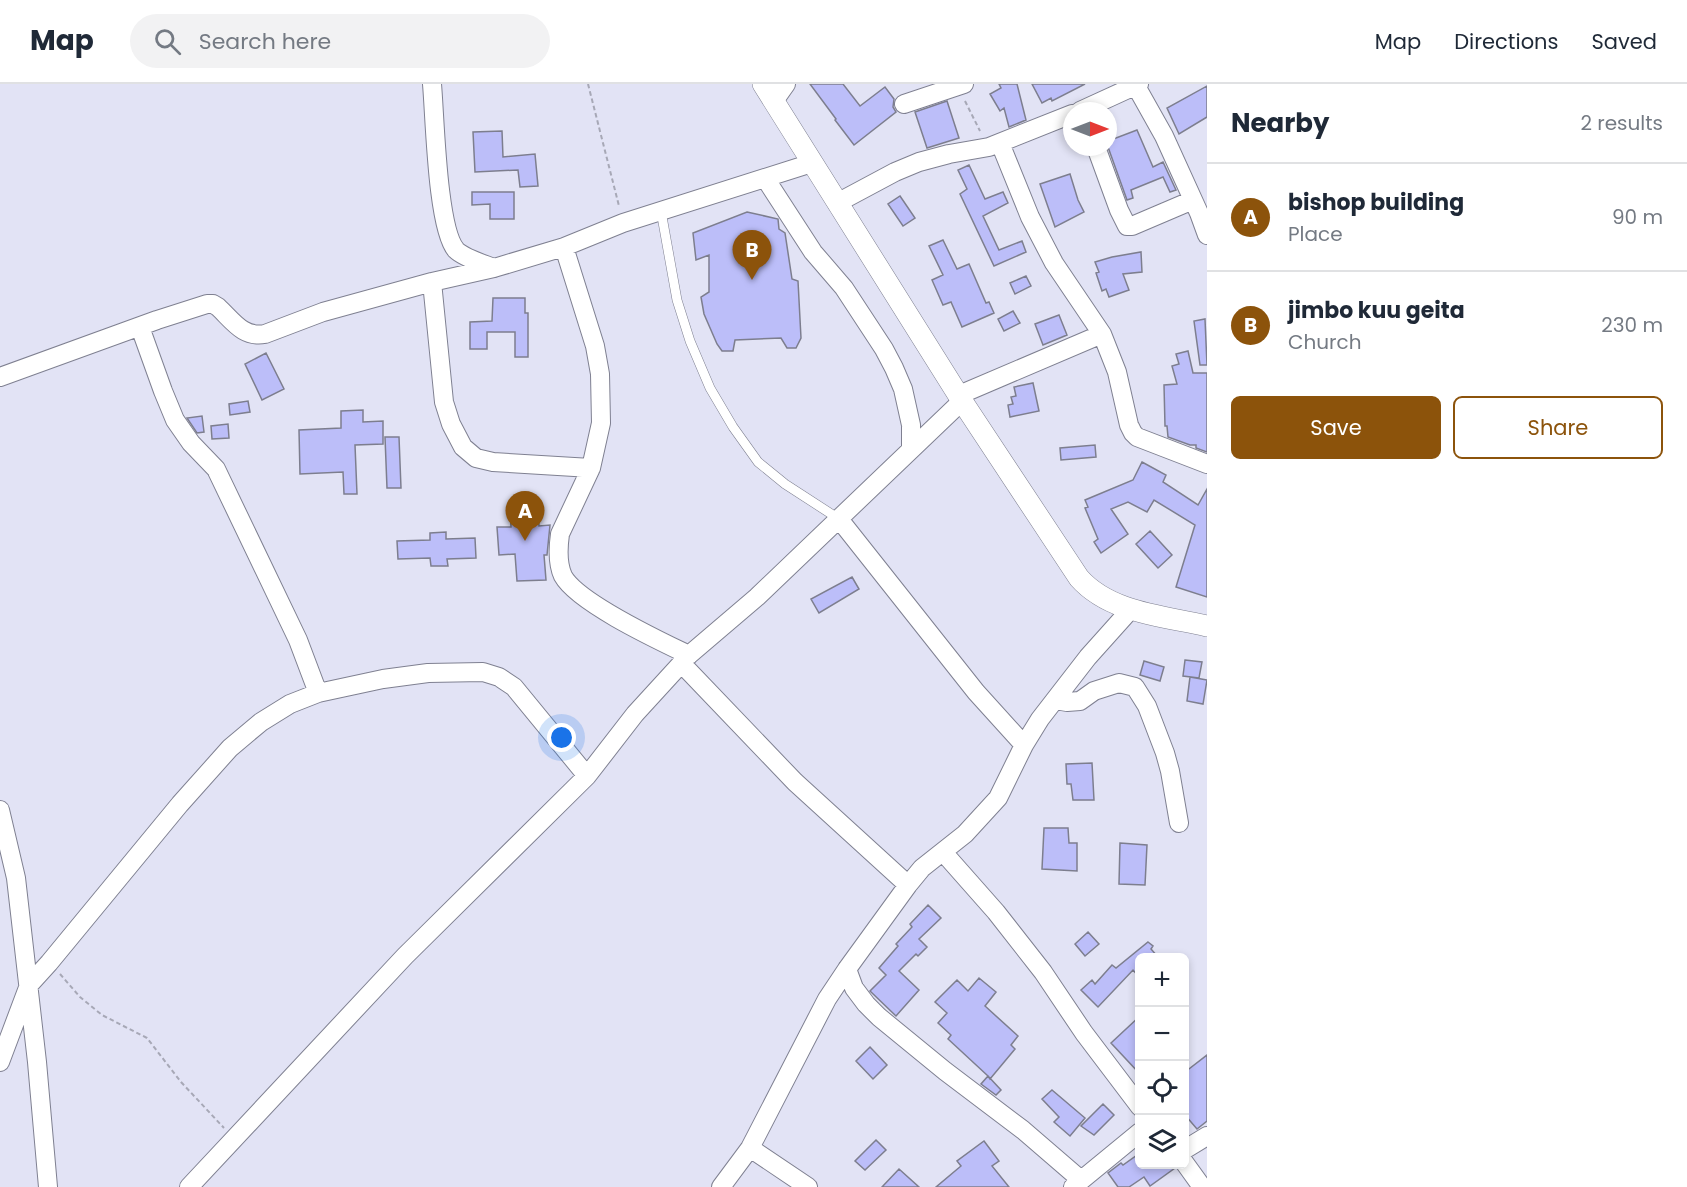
<!DOCTYPE html>
<meta charset="utf-8">
<style>
body{margin:0;font-family:Poppins,sans-serif;background:#f2f2f3;color:#1f2937}
.controls{position:absolute;right:18px;bottom:18px;display:grid;overflow:hidden;border-radius:9px;box-shadow:0 3px 9px #0003}
.controls button{width:54px;height:54px;display:grid;place-items:center;padding:0;border:0;border-bottom:2px solid #e0e1e3;background:#fff;color:#1f2937;font:30px sans-serif}
.compass{position:absolute;left:1063px;top:18px;width:54px;height:54px;border-radius:50%;background:#fff;box-shadow:0 3px 9px #0003;rotate:90deg}
.you{position:absolute;left:562px;top:654px;width:21px;height:21px;margin:-15px;border:4px solid #fff;border-radius:50%;background:#1a73e8;box-shadow:0 0 0 9px #1a73e833}
.badge{display:grid;place-items:center;width:39px;height:39px;border-radius:50%;background:#8c530b;color:#fff;font-size:20px;font-weight:700}
.pin{position:absolute;translate:-50% -50px;filter:drop-shadow(0 2px 3px #0008)}
.pin::after{content:'';position:absolute;top:32px;width:21px;height:18px;background:inherit;clip-path:polygon(0 0,100% 0,50% 100%)}
.list{margin:0;padding:0;list-style:none}
h2{display:flex;justify-content:space-between;align-items:center;height:78px;margin:0;padding:0 24px;font-size:26px}
h2 small{font-size:20px;font-weight:400;color:#747a83}
.list li{display:grid;grid-template-columns:39px 1fr auto;gap:18px;align-items:center;box-sizing:border-box;height:108px;padding:0 24px;border-top:2px solid #e0e1e3}
.list b{display:block;font-size:22px;white-space:nowrap}
.list p{margin:0;font-size:20px;white-space:nowrap;color:#747a83}
.list em{font-size:20px;font-style:normal;color:#747a83}
.actions{display:flex;gap:12px;padding:18px 24px}
.actions a{flex:1;padding:14px 0;border:2px solid #8c530b;border-radius:9px;text-align:center;font-size:21px;color:#8c530b}
.actions .main{background:#8c530b;color:#fff}
.icon{flex:none;width:33px;height:33px;fill:none;stroke:currentColor;stroke-width:2;stroke-linecap:round;stroke-linejoin:round}
.map{position:relative;flex:none;width:1207px;height:1103px;overflow:hidden}
header{display:flex;align-items:center;gap:36px;box-sizing:border-box;height:84px;padding:0 30px;background:#fff;border-bottom:2px solid #e0e1e3}
header strong{font-size:28px}
nav{display:flex;gap:33px;margin-inline-start:auto;font-size:21px}
.search{width:420px;height:54px;background:#f2f2f3;display:flex;align-items:center;gap:15px;box-sizing:border-box;padding:0 21px;border-radius:33px;color:#747a83;font-size:22px}
main{display:flex}
aside{flex:1;background:#fff}
.map>svg:first-child{display:block}
.building{fill:#bcbef9;stroke:#7d7e8e;stroke-width:1.5}
.lines{fill:none;stroke-linecap:round;stroke-linejoin:round}
.service-casing{stroke:#7f8091;stroke-width:10}
.minor-casing{stroke:#7f8091;stroke-width:20}
.tertiary-casing{stroke:#7f8091;stroke-width:22}
.path{stroke:#a7a8b6;stroke-width:2;stroke-dasharray:4.5 3;stroke-linecap:butt}
.service{stroke:#fff;stroke-width:9}
.minor{stroke:#fff;stroke-width:18}
.tertiary{stroke:#fff;stroke-width:21}
</style>
<header>
<strong>Map</strong>
<div class="search"><svg class="icon" aria-label="search" viewBox="0 0 24 24"><circle cx="10" cy="10" r="6"/><path d="M15 15l6 6"/></svg>Search here</div>
<nav><a>Map</a><a>Directions</a><a>Saved</a></nav>
</header>
<main>
<div class="map">
<svg width="1207" height="1103" viewBox="0 0 1207 1103">
<rect width="100%" height="100%" fill="#e2e3f5"/>
<path class="building" d="M 810,0 L 843,0 L 860,22 L 885,3 L 894,15 L 893,23 L 896,28 L 854,61 L 835,36 L 836,35 Z
M 999,0 L 1017,0 L 1026,36 L 1009,43 L 1004,24 L 1000,27 L 990,10 L 1001,4 Z
M 1032,0 L 1085,0 L 1052,17 L 1051,14 L 1042,19 Z
M 1207,2 L 1207,33 L 1179,50 L 1167,24 Z
M 947,17 L 959,54 L 927,64 L 915,28 Z
M 1137,46 L 1153,83 L 1163,78 L 1176,106 L 1170,108 L 1163,93 L 1131,106 L 1133,114 L 1127,116 L 1108,63 L 1108,57 Z
M 502,47 L 503,73 L 535,70 L 538,102 L 520,103 L 518,86 L 475,88 L 473,48 Z
M 969,81 L 985,115 L 1003,108 L 1008,119 L 983,132 L 999,166 L 1022,157 L 1026,168 L 994,182 L 960,110 L 967,105 L 958,86 Z
M 1070,90 L 1078,116 L 1084,128 L 1055,143 L 1040,100 Z
M 472,108 L 514,108 L 514,135 L 490,135 L 490,120 L 472,121 Z
M 900,112 L 915,134 L 903,142 L 888,120 Z
M 747,128 L 778,135 L 779,145 L 785,149 L 792,195 L 798,197 L 801,254 L 796,264 L 787,264 L 781,254 L 735,256 L 733,267 L 722,267 L 717,260 L 704,230 L 701,213 L 709,208 L 709,171 L 696,176 L 693,149 Z
M 943,156 L 957,185 L 969,180 L 986,219 L 989,218 L 994,229 L 962,243 L 951,218 L 943,221 L 932,196 L 943,191 L 929,162 Z
M 1141,168 L 1142,188 L 1123,190 L 1129,206 L 1109,213 L 1106,205 L 1102,207 L 1096,189 L 1099,188 L 1095,178 L 1112,173 Z
M 1026,192 L 1031,202 L 1015,210 L 1010,199 Z
M 493,214 L 525,214 L 525,229 L 528,229 L 528,273 L 515,273 L 515,248 L 487,248 L 487,265 L 470,265 L 470,238 L 492,237 Z
M 1013,227 L 1020,239 L 1004,247 L 998,235 Z
M 1059,231 L 1067,251 L 1043,261 L 1035,240 Z
M 1205,235 L 1207,281 L 1200,281 L 1194,237 Z
M 1188,267 L 1193,289 L 1207,289 L 1207,368 L 1196,364 L 1196,361 L 1190,361 L 1168,353 L 1167,342 L 1165,342 L 1164,301 L 1177,300 L 1172,282 L 1179,280 L 1176,270 Z
M 266,269 L 284,305 L 262,316 L 245,280 Z
M 1033,299 L 1039,327 L 1010,333 L 1008,321 L 1013,320 L 1011,313 L 1016,312 L 1014,303 Z
M 248,317 L 250,328 L 230,331 L 229,320 Z
M 363,326 L 363,338 L 383,337 L 383,360 L 355,361 L 357,410 L 344,410 L 343,388 L 300,390 L 299,346 L 341,344 L 341,327 Z
M 202,332 L 204,348 L 197,349 L 187,334 Z
M 228,340 L 229,354 L 212,355 L 211,342 Z
M 385,353 L 399,353 L 401,404 L 387,404 Z
M 1095,361 L 1096,373 L 1061,376 L 1060,364 Z
M 1142,378 L 1166,391 L 1163,398 L 1198,421 L 1207,405 L 1207,513 L 1176,503 L 1195,441 L 1154,416 L 1147,428 L 1128,418 L 1111,425 L 1128,450 L 1101,469 L 1094,458 L 1098,455 L 1085,424 L 1088,423 L 1085,416 L 1133,396 Z
M 538,423 L 539,442 L 550,441 L 547,471 L 544,471 L 546,496 L 517,497 L 515,470 L 499,471 L 497,443 L 511,443 L 510,424 Z
M 1150,447 L 1172,471 L 1158,484 L 1136,460 Z
M 446,448 L 446,455 L 475,454 L 476,474 L 447,475 L 448,482 L 431,482 L 430,474 L 398,475 L 397,457 L 430,456 L 430,449 Z
M 852,493 L 859,505 L 819,529 L 811,515 Z
M 1185,576 L 1202,578 L 1199,594 L 1183,592 Z
M 1144,577 L 1164,583 L 1160,597 L 1140,591 Z
M 1190,593 L 1207,596 L 1203,620 L 1187,617 Z
M 1092,679 L 1094,716 L 1073,716 L 1071,700 L 1067,700 L 1066,680 Z
M 1044,744 L 1068,744 L 1069,759 L 1077,759 L 1077,787 L 1042,785 Z
M 1120,759 L 1147,761 L 1145,801 L 1119,800 Z
M 928,821 L 941,834 L 919,855 L 927,863 L 918,872 L 916,870 L 899,887 L 919,906 L 896,932 L 870,907 L 886,891 L 879,884 L 898,862 L 896,860 L 912,843 L 910,840 Z
M 1088,848 L 1099,860 L 1085,872 L 1075,860 Z
M 1148,858 L 1153,862 L 1151,865 L 1158,873 L 1140,873 L 1140,894 L 1133,886 L 1098,923 L 1081,906 L 1092,896 L 1095,900 L 1112,881 L 1116,884 Z
M 979,894 L 996,908 L 985,922 L 1018,952 L 1011,961 L 1015,965 L 990,995 L 988,992 L 1001,1006 L 996,1011 L 981,1000 L 988,992 L 948,955 L 951,951 L 938,939 L 947,929 L 935,918 L 957,896 L 968,907 Z
M 1140,932 L 1140,990 L 1111,959 Z
M 870,963 L 887,981 L 873,995 L 856,977 Z
M 1207,971 L 1207,1037 L 1197,1045 L 1185,1031 L 1185,988 Z
M 1052,1006 L 1085,1034 L 1070,1052 L 1054,1038 L 1059,1033 L 1042,1015 Z
M 1103,1020 L 1114,1031 L 1094,1051 L 1081,1042 Z
M 876,1056 L 886,1066 L 865,1086 L 855,1077 Z
M 984,1057 L 999,1077 L 992,1082 L 1009,1103 L 936,1103 L 961,1082 L 957,1077 Z
M 1140,1069 L 1140,1080 L 1173,1080 L 1175,1084 L 1150,1102 L 1144,1093 L 1129,1103 L 1118,1103 L 1108,1089 L 1121,1079 L 1123,1081 Z
M 899,1085 L 919,1103 L 882,1103 Z"/>
<g class="lines">
<g class="service-casing">
<path id="service" d="M 661,127 L 677,216 L 690,257 L 710,304 L 733,343 L 758,378 L 785,400 L 839,435"/>
</g>
<g class="minor-casing">
<path id="minor" d="M 432,0 C 435,33 437,144 456,166 C 464,174 484,180 494,184
M 1136,2 L 1164,52 L 1199,129 L 1207,151
M 774,17 L 786,0
M 904,20 L 964,0
M 1080,27 L 1139,0
M 1000,59 L 1030,133 L 1054,179 L 1102,250 L 1117,288 L 1129,341 L 1133,349 L 1137,353 L 1207,380
M 1096,63 L 1119,126 L 1127,142 L 1132,142 L 1193,116
M 765,94 L 813,168 L 844,204 L 884,265 L 894,284 L 903,305 L 911,341 L 911,365
M 837,119 L 895,88 L 919,78 L 949,70 L 989,63 L 1072,30
M 564,163 L 595,262 L 600,290 L 601,339 L 591,384 L 560,450 C 558,464 557,479 563,492 C 578,519 660,557 689,571
M 432,198 L 444,318 L 451,340 L 463,363 L 476,374 L 493,378 L 591,384
M 140,243 L 163,307 L 175,336 L 191,359 L 216,385 L 298,556 L 318,609
M 0,293 L 157,236 L 207,220 L 213,220 L 218,223 C 233,237 243,254 265,250 L 323,228 L 432,198 L 494,184 L 564,163 L 623,139 L 812,79
M 959,311 L 1102,250
M 839,435 L 976,608 L 1024,661
M 682,580 L 795,698 L 908,801
M 1055,616 L 1067,618 L 1080,617 L 1094,607 L 1119,599 L 1135,603 L 1147,622 L 1165,669 L 1170,687 L 1179,739
M 0,726 L 16,794 L 37,978 L 48,1103
M 943,768 L 996,828 L 1043,888 L 1084,949 L 1140,1023
M 847,885 L 854,904 L 866,920 L 879,933 L 945,987 L 1023,1046 L 1081,1096
M 0,978 L 29,901 L 49,879 L 180,720 L 230,664 L 261,638 L 290,620 L 318,609 L 383,595 L 428,589 L 483,588 L 499,593 L 514,603 L 587,692
M 750,1064 L 808,1103
M 1184,1066 L 1207,1052
M 1184,1078 L 1202,1103
M 189,1103 L 405,872 L 587,692 L 635,630 L 689,571 L 757,513 L 962,317
M 721,1103 L 750,1064 L 827,915 L 847,885 L 908,801 L 922,784 L 965,750 L 998,714 L 1024,661 L 1040,635 L 1088,573 L 1131,525
M 1073,1103 L 1140,1048"/>
</g>
<g class="tertiary-casing">
<path id="tertiary" d="M 763,0 L 962,317 L 1079,494 C 1110,529 1164,532 1207,542"/>
</g>
<path class="path" d="M 588,0 L 619,122
M 965,17 L 980,47
M 60,890 L 80,913 L 102,931 L 147,954 L 181,998 L 224,1044"/>
<use href="#service" class="service"/>
<use href="#minor" class="minor"/>
<use href="#tertiary" class="tertiary"/>
</g>
</svg>
<div class="controls">
<button>+</button>
<button>−</button>
<button><svg class="icon" aria-label="locate" viewBox="0 0 24 24"><circle cx="12" cy="12" r="6"/><path d="M12 2v4M12 18v4M2 12h4M18 12h4"/></svg></button>
<button><svg class="icon" aria-label="layers" viewBox="0 0 24 24"><path d="M12 4l9 5-9 5-9-5zM3 14l9 5 9-5"/></svg></button>
</div>
<svg class="compass" viewBox="-18 -18 36 36"><path d="M0-13l5 13h-10z" fill="#e53935"/><path d="M0 13l5-13h-10z" fill="#747a83"/></svg>
<div class="you"></div>
<div class="pin badge" style="left:525px;top:457px">A</div>
<div class="pin badge" style="left:752px;top:196px">B</div>
</div>
<aside>
<h2>Nearby<small>2 results</small></h2>
<ul class="list">
<li><span class="badge">A</span><div><b>bishop building</b><p>Place</p></div><em>90 m</em></li>
<li><span class="badge">B</span><div><b>jimbo kuu geita</b><p>Church</p></div><em>230 m</em></li>
</ul>
<div class="actions"><a class="main">Save</a><a>Share</a></div>
</aside>
</main>
